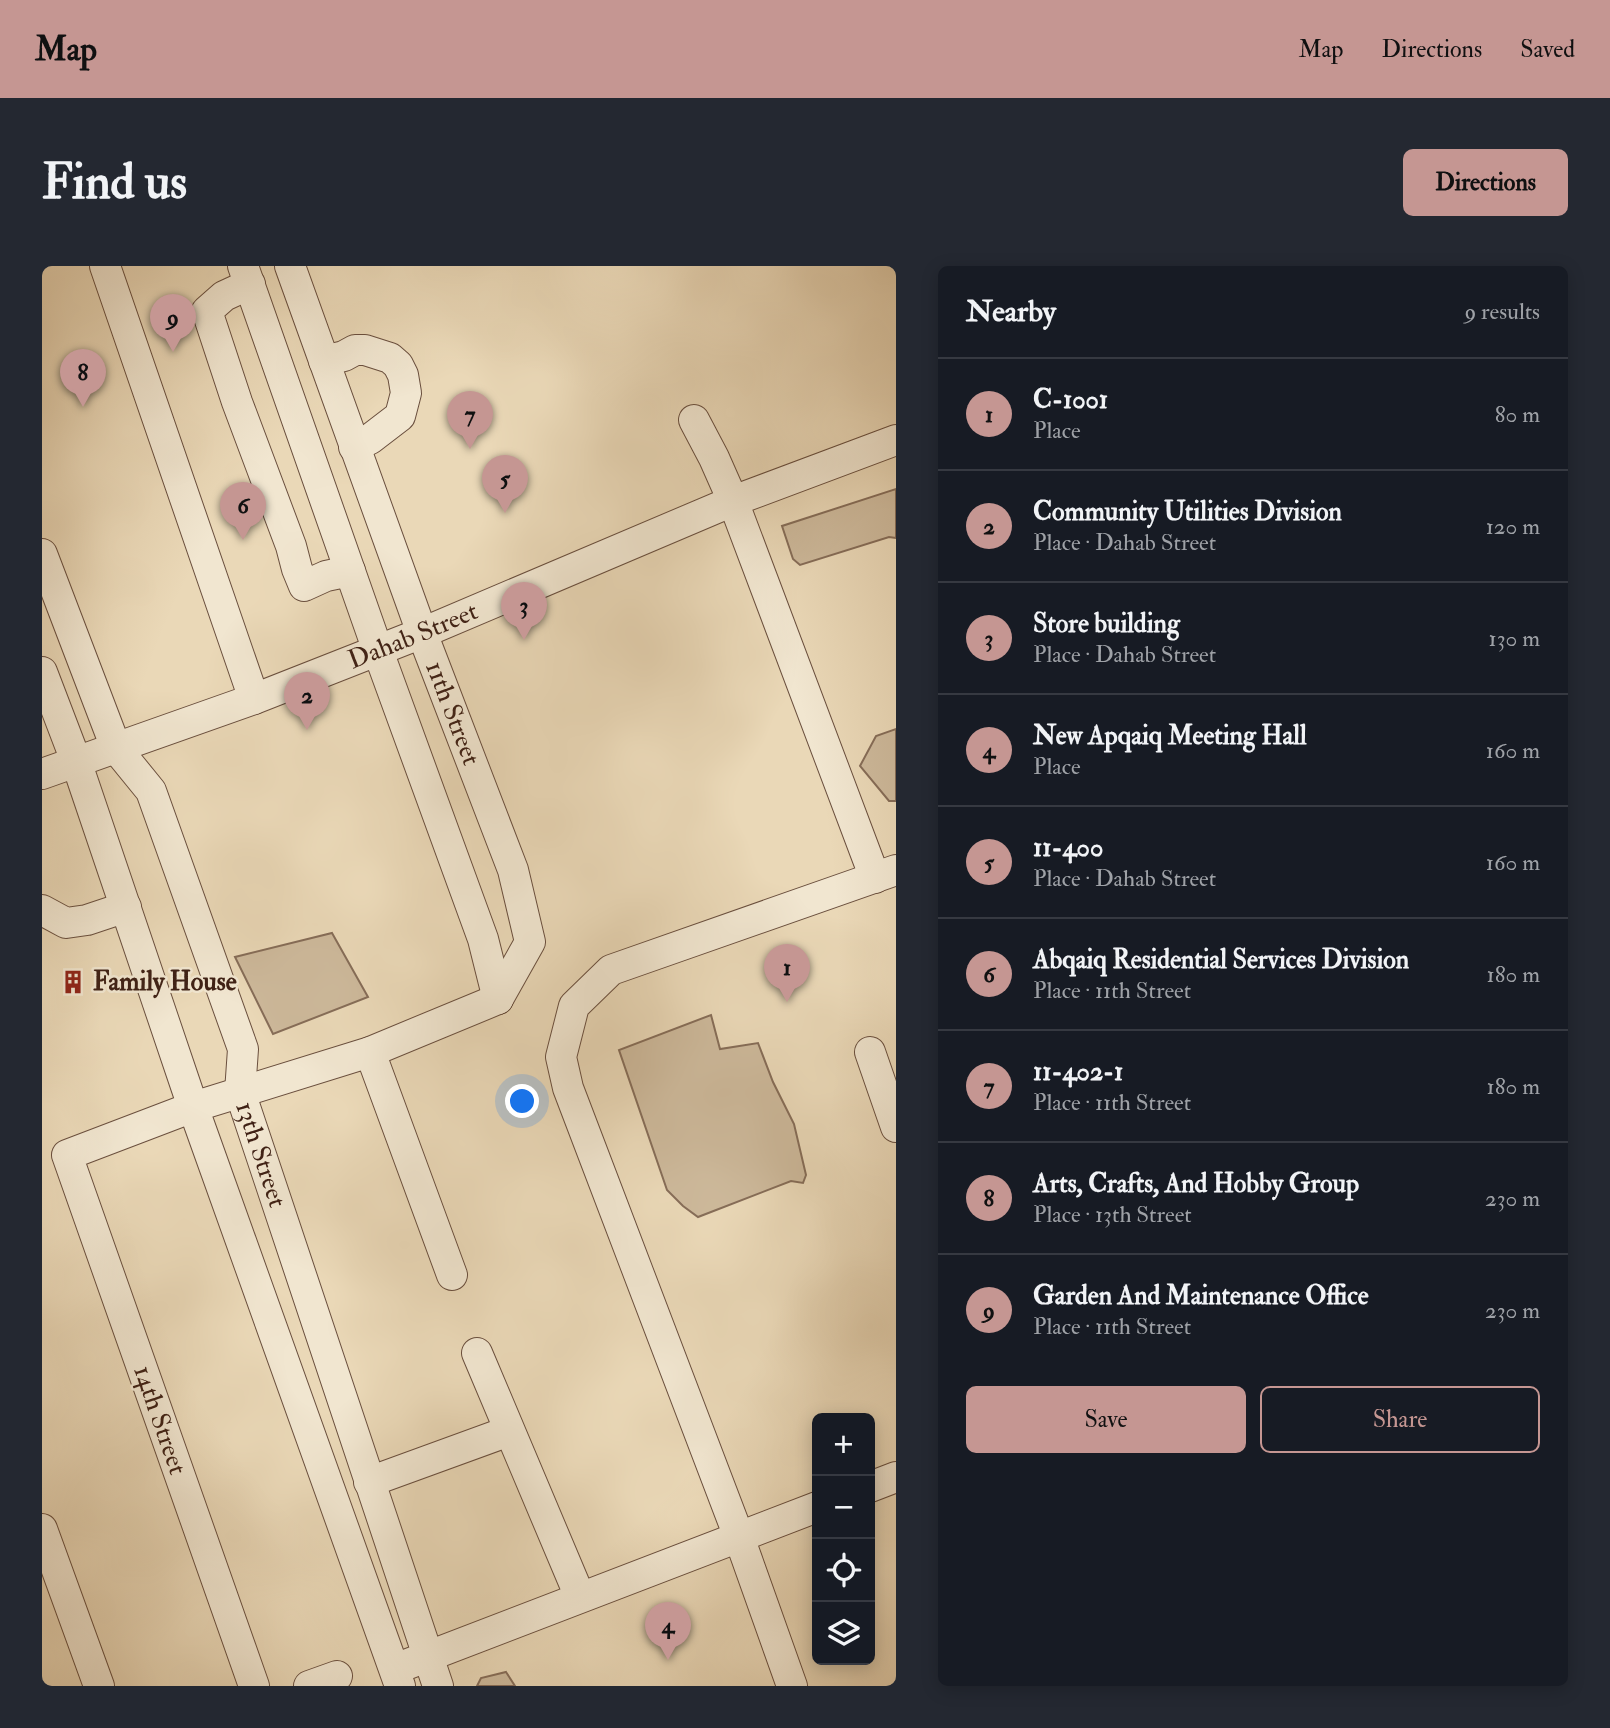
<!DOCTYPE html>
<meta charset="utf-8">
<style>
body{margin:0;font-family:"IM FELL Double Pica",serif;background:#242831;color:#f1f3f6}
.controls{position:absolute;right:21px;bottom:21px;display:grid;overflow:hidden;border-radius:10px;box-shadow:0 4px 18px #0003}
.controls button{width:63px;height:63px;display:grid;place-items:center;padding:0;border:0;border-bottom:2px solid #363941;background:#171b24;color:#f1f3f6;font:35px sans-serif}
.you{position:absolute;left:481px;top:836px;width:24px;height:24px;margin:-18px;border:5px solid #fff;border-radius:50%;background:#1a73e8;box-shadow:0 0 0 10px #1a73e833}
.badge{display:grid;place-items:center;width:46px;height:46px;border-radius:50%;background:#c59692;color:#111;font-size:23px;font-weight:700}
.pin{position:absolute;translate:-50% -58px;filter:drop-shadow(0 2px 4px #0008)}
.pin::after{content:'';position:absolute;top:37px;width:24px;height:21px;background:inherit;clip-path:polygon(0 0,100% 0,50% 100%)}
.list{margin:0;padding:0;list-style:none}
h2{display:flex;justify-content:space-between;align-items:center;height:91px;margin:0;padding:0 28px;font-size:30px}
h2 small{font-size:23px;font-weight:400;color:#9ea1a6}
.list li{display:grid;grid-template-columns:46px 1fr auto;gap:21px;align-items:center;box-sizing:border-box;height:112px;padding:0 28px;border-top:2px solid #363941}
.list b{display:block;font-size:26px;white-space:nowrap}
.list p{margin:0;font-size:23px;white-space:nowrap;color:#9ea1a6}
.list em{font-size:23px;font-style:normal;color:#9ea1a6}
.actions{display:flex;gap:14px;padding:21px 28px}
.actions a{flex:1;padding:16px 0;border:2px solid #c59692;border-radius:10px;text-align:center;font-size:24px;color:#c59692}
.actions .main{background:#c59692;color:#111}
.icon{flex:none;width:38px;height:38px;fill:none;stroke:currentColor;stroke-width:2;stroke-linecap:round;stroke-linejoin:round}
.map{position:relative;flex:none;width:854px;height:1420px;overflow:hidden;border-radius:10px}
header{display:flex;align-items:center;gap:42px;box-sizing:border-box;height:98px;padding:0 35px;background:#c59692;color:#111}
header strong{font-size:33px}
nav{display:flex;gap:38px;margin-inline-start:auto;font-size:24px}
.intro{display:flex;align-items:center;justify-content:space-between;box-sizing:border-box;height:168px;padding:0 42px}
h1{margin:0;font-size:49px}
.button{padding:18px 32px;border-radius:10px;background:#c59692;color:#111;font-size:24px;font-weight:700}
main{display:flex;gap:42px;padding:0 42px}
aside{flex:1;background:#171b24;border-radius:10px;box-shadow:0 4px 18px #0003}
.map>svg:first-child{display:block}
.green{fill:#cdb99b;stroke:#866d58;stroke-width:2}
.lines{fill:none;stroke-linecap:round;stroke-linejoin:round}
.minor-casing{stroke:#6a4f3e;stroke-width:32}
.minor{stroke:#f1e6d0;stroke-width:30}
.labels{text-anchor:middle;dominant-baseline:central;stroke-width:5;stroke-linejoin:round;paint-order:stroke}
.street-label{font-size:26px;fill:#3f2115;stroke:#f1e6d0}
.poi-label{font-size:26px;font-weight:bold;fill:#3f2115;stroke:#f1e6d0;text-anchor:start}
</style>
<header>
<strong>Map</strong>
<nav><a>Map</a><a>Directions</a><a>Saved</a></nav>
</header>
<div class="intro"><h1>Find us</h1><a class="button">Directions</a></div>
<main>
<div class="map">
<svg width="854" height="1420" viewBox="0 0 854 1420">
<rect width="100%" height="100%" fill="#ead8b7"/>
<filter id="stains"><feTurbulence type="fractalNoise" baseFrequency=".00286" numOctaves="4"/><feColorMatrix values="0 0 0 0 .2 0 0 0 0 .09 0 0 0 0 .02 0 0 0 .5 -.17"/></filter>
<radialGradient id="worn" r=".72"><stop offset=".6" stop-color="#630" stop-opacity="0"/><stop offset="1" stop-color="#630" stop-opacity=".3"/></radialGradient>
<path class="green" d="M 854,223 L 854,272 L 847,271 L 758,299 L 751,293 L 740,260 Z
M 854,463 L 854,535 L 847,535 L 818,500 L 834,470 Z
M 290,667 L 326,731 L 231,768 L 193,691 Z
M 669,749 L 678,783 L 716,777 L 731,816 L 752,858 L 764,909 L 761,917 L 749,915 L 656,951 L 641,940 L 625,924 L 577,784 Z
M 464,1406 L 473,1420 L 435,1420 L 439,1412 Z"/>
<g class="lines">
<g class="minor-casing">
<g id="minor">
<path d="M 63,0 L 212,433"/>
<path d="M 201,0 L 336,385 L 441,673 L 456,733"/>
<path id="s1" d="M 248,0 L 380,367 L 471,604 L 488,676 L 456,733"/>
<path d="M 208,18 L 182,30 L 165,45 L 195,136 L 249,280 L 255,303 L 262,320 L 284,310 L 308,305"/>
<path d="M 282,95 L 302,90 L 313,84 L 323,84 L 348,92 L 356,99 L 361,109 L 364,127 L 358,150 L 328,173 L 312,181"/>
<path d="M 652,154 L 672,192 L 691,235 L 833,612"/>
<path id="s2" d="M 0,288 L 74,482 L 109,525 L 201,783 L 198,826 L 396,1420"/>
<path d="M 0,406 L 34,495 L 151,841 L 358,1420"/>
<path id="s3" d="M 0,508 L 212,433 L 380,367 L 691,235 L 854,174"/>
<path d="M 0,644 L 24,657 L 45,654 L 84,641"/>
<path d="M 328,786 L 410,1009"/>
<path d="M 828,786 L 854,861"/>
<path d="M 435,1087 L 538,1331"/>
<path d="M 327,1216 L 467,1165"/>
<path d="M 828,1221 L 854,1211"/>
<path d="M 0,1263 L 57,1420"/>
<path d="M 366,1398 L 775,1241"/>
<path d="M 212,1420 L 25,889 L 151,841 L 328,786 L 456,733"/>
<path d="M 267,1420 L 295,1410"/>
<path d="M 750,1420 L 697,1271 L 526,822 L 519,791 L 532,740 L 569,704 L 854,604"/>
</g>
</g>
<use href="#minor" class="minor"/>
</g>
<defs>
<g id="building-bare" transform="scale(1.89)"><path d="M-4-6H4V6H1V3H-1V6H-4ZM-2.5-4.3h1.7v1.8h-1.7ZM.8-4.3h1.7v1.8H.8ZM-2.5-1h1.7V.8h-1.7ZM.8-1h1.7V.8H.8Z" fill="#8f2418" stroke="#f1e6d0" stroke-width="2.5" paint-order="stroke"/></g>
</defs>
<g fill-rule="evenodd">
<use href="#building-bare" x="31" y="716"/>
</g>
<g class="labels">
<g class="street-label">
<text stroke="none"><textPath href="#s3" startOffset="396">Dahab Street</textPath></text>
<text stroke="none"><textPath href="#s1" startOffset="476">11th Street</textPath></text>
<text stroke="none"><textPath href="#s2" startOffset="646">13th Street</textPath></text>
<text transform="translate(118 1154) rotate(71)">14th Street</text>
</g>
<g class="poi-label">
<text x="51" y="716">Family House</text>
</g>
</g>
<rect width="100%" height="100%" filter="url(#stains)"/>
<rect width="100%" height="100%" fill="url(#worn)"/>
</svg>
<div class="controls">
<button>+</button>
<button>−</button>
<button><svg class="icon" aria-label="locate" viewBox="0 0 24 24"><circle cx="12" cy="12" r="6"/><path d="M12 2v4M12 18v4M2 12h4M18 12h4"/></svg></button>
<button><svg class="icon" aria-label="layers" viewBox="0 0 24 24"><path d="M12 4l9 5-9 5-9-5zM3 14l9 5 9-5"/></svg></button>
</div>
<div class="you"></div>
<div class="pin badge" style="left:745px;top:736px">1</div>
<div class="pin badge" style="left:265px;top:464px">2</div>
<div class="pin badge" style="left:482px;top:374px">3</div>
<div class="pin badge" style="left:626px;top:1394px">4</div>
<div class="pin badge" style="left:463px;top:247px">5</div>
<div class="pin badge" style="left:201px;top:274px">6</div>
<div class="pin badge" style="left:428px;top:183px">7</div>
<div class="pin badge" style="left:41px;top:141px">8</div>
<div class="pin badge" style="left:131px;top:86px">9</div>
</div>
<aside>
<h2>Nearby<small>9 results</small></h2>
<ul class="list">
<li><span class="badge">1</span><div><b>C-1001</b><p>Place</p></div><em>80 m</em></li>
<li><span class="badge">2</span><div><b>Community Utilities Division</b><p>Place · Dahab Street</p></div><em>120 m</em></li>
<li><span class="badge">3</span><div><b>Store building</b><p>Place · Dahab Street</p></div><em>130 m</em></li>
<li><span class="badge">4</span><div><b>New Apqaiq Meeting Hall</b><p>Place</p></div><em>160 m</em></li>
<li><span class="badge">5</span><div><b>11-400</b><p>Place · Dahab Street</p></div><em>160 m</em></li>
<li><span class="badge">6</span><div><b>Abqaiq Residential Services Division</b><p>Place · 11th Street</p></div><em>180 m</em></li>
<li><span class="badge">7</span><div><b>11-402-1</b><p>Place · 11th Street</p></div><em>180 m</em></li>
<li><span class="badge">8</span><div><b>Arts, Crafts, And Hobby Group</b><p>Place · 13th Street</p></div><em>230 m</em></li>
<li><span class="badge">9</span><div><b>Garden And Maintenance Office</b><p>Place · 11th Street</p></div><em>230 m</em></li>
</ul>
<div class="actions"><a class="main">Save</a><a>Share</a></div>
</aside>
</main>
